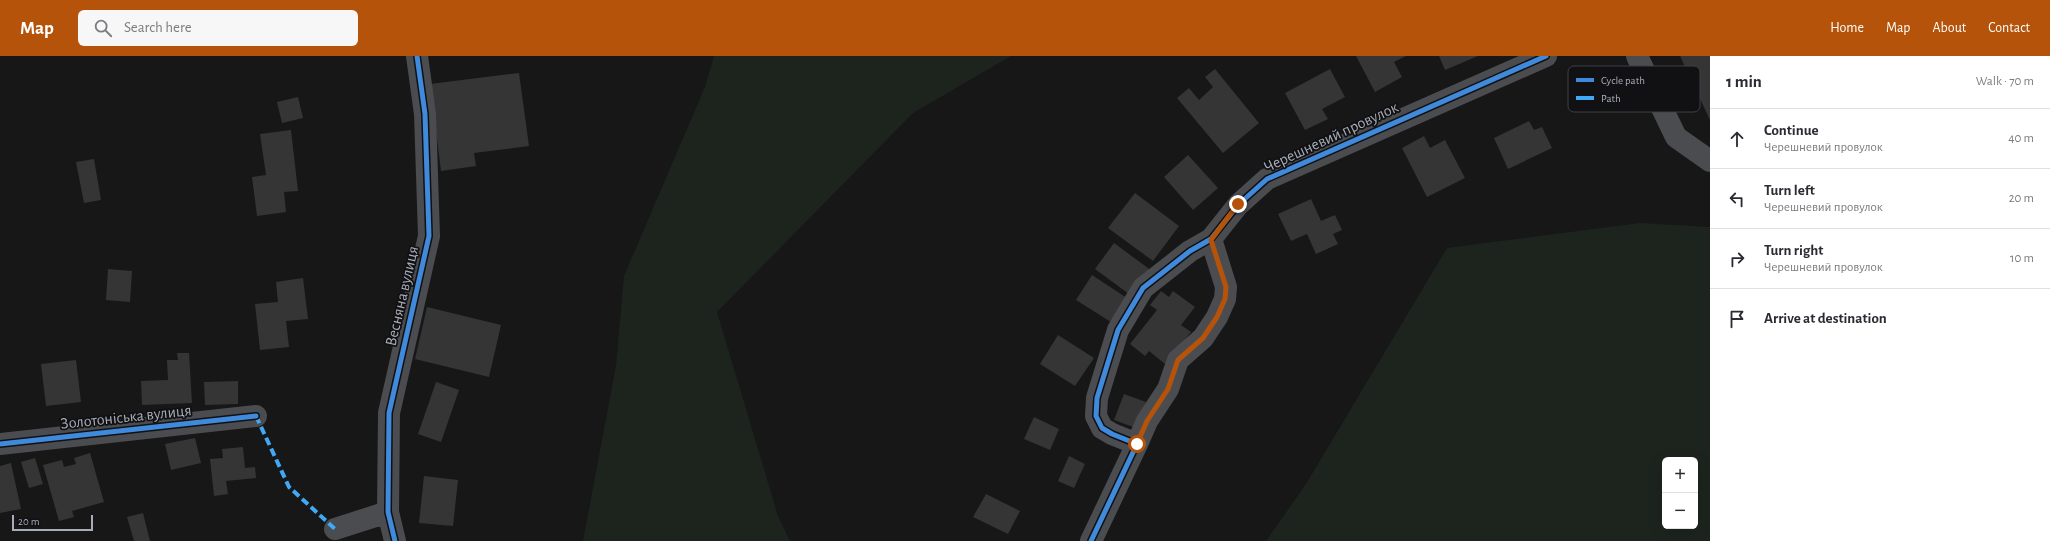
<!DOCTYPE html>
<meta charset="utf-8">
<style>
body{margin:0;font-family:"Alegreya Sans",sans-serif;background:#f7f7f7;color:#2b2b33}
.controls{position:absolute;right:12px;bottom:12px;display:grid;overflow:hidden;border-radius:6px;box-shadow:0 4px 16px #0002}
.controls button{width:36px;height:36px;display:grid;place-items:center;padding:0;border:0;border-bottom:1px solid #e1e1e2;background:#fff;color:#2b2b33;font:20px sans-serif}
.scale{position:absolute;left:12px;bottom:10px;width:81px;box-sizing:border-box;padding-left:4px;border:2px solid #a8adb8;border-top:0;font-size:11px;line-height:14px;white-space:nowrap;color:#a8adb8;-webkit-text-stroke:3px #111113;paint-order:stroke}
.stop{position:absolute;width:12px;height:12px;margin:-9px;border:3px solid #b45309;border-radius:50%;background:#fff}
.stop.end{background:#b45309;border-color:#fff;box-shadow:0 1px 4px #0008}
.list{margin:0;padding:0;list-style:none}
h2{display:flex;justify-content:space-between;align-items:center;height:52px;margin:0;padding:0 16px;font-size:17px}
h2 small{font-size:13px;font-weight:400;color:#7c7c81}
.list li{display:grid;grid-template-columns:26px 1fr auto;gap:12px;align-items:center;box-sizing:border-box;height:60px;padding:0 16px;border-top:1px solid #e1e1e2}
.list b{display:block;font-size:15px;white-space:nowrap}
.list p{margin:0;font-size:13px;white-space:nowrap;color:#7c7c81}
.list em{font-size:13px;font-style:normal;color:#7c7c81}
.icon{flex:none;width:22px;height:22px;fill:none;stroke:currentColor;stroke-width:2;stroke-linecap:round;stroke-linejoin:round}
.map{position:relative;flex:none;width:1710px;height:485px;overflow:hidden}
header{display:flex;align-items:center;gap:24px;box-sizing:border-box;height:56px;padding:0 20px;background:#b45309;color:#fff}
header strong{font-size:19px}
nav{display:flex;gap:22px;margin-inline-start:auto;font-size:14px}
.search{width:280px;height:36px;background:#f7f7f7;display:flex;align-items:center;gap:10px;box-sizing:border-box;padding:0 14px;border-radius:6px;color:#7c7c81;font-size:15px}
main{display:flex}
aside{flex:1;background:#fff}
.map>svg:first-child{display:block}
.green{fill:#1d241e;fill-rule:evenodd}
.building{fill:#353536}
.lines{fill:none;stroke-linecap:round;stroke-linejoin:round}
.minor{stroke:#4b4c50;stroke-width:22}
.quiet{stroke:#3fa9f5;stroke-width:4;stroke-dasharray:8 4;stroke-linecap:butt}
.cycleway-casing{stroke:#111113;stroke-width:8}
.cycleway{stroke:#408adc;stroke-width:5}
.route{stroke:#b45309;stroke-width:5}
.labels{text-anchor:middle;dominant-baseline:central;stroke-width:3.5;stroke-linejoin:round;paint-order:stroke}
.street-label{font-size:16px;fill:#a8adb8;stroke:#111113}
.key{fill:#111113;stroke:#3e4045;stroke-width:1}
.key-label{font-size:11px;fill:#a8adb8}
</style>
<header>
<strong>Map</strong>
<div class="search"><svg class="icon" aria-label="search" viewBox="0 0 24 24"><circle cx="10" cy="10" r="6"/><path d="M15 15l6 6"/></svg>Search here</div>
<nav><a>Home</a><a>Map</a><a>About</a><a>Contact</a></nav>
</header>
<main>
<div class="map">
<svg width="1710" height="485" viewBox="0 0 1710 485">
<rect width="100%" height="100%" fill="#171717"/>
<path class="green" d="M 714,0 L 1011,0 L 913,57 L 717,256 L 778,460 L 790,485 L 583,485 L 616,310 L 624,220 L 705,31 Z
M 1640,167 L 1710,171 L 1710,485 L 1266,485 L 1306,428 L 1447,192 ZM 1665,404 L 1695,404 L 1695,470 L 1665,470 Z"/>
<path class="building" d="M 1356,0 L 1406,0 L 1394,6 L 1402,21 L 1375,36 Z
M 1439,0 L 1478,0 L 1445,14 Z
M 1680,0 L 1710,0 L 1710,64 Z
M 1215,13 L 1259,67 L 1223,97 L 1177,42 L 1189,32 L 1199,44 L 1213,31 L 1205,21 Z
M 1330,13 L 1345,41 L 1322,53 L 1328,63 L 1305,74 L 1285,37 Z
M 519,17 L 529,90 L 474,97 L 476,110 L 441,115 L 430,28 Z
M 298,41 L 303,62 L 282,67 L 277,46 Z
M 1529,65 L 1534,74 L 1542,71 L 1552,92 L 1508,113 L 1494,82 Z
M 291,74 L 298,135 L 284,136 L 286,156 L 257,160 L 252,121 L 266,119 L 260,78 Z
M 1424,80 L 1430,92 L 1445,84 L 1465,122 L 1427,141 L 1402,92 Z
M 1188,99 L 1218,132 L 1193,154 L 1164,121 Z
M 94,103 L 101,144 L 84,147 L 76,106 Z
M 1135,137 L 1179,170 L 1153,205 L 1108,172 Z
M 1311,143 L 1321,165 L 1335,159 L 1342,174 L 1333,178 L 1338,188 L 1316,198 L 1307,178 L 1291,185 L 1278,158 Z
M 1114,187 L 1152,215 L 1133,241 L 1095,213 Z
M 108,213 L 132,215 L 130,246 L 106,244 Z
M 1092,219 L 1130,244 L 1114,268 L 1076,244 Z
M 303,222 L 308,263 L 286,265 L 289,291 L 260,294 L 255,248 L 278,246 L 276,226 Z
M 1161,235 L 1169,241 L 1173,235 L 1195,251 L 1181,269 L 1191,276 L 1165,308 L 1149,295 L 1145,300 L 1130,288 L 1157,254 L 1150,249 Z
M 427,251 L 501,269 L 489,321 L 415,303 Z
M 1058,279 L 1094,302 L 1075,330 L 1040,308 Z
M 177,297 L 189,297 L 192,347 L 142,349 L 141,325 L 168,324 L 167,304 L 178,304 Z
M 76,304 L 81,346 L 46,350 L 41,308 Z
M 238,325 L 238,348 L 205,349 L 204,326 Z
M 436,326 L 459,334 L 441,386 L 418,378 Z
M 1124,338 L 1146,346 L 1136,372 L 1114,364 Z
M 1034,361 L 1059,373 L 1050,394 L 1024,383 Z
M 195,382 L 201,407 L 171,414 L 165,388 Z
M 243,391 L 245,412 L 255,411 L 256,422 L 226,425 L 228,438 L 214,440 L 210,403 L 223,402 L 222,393 Z
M 90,397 L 104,446 L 72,455 L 74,461 L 59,465 L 43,409 L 62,404 L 64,411 L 76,408 L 74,402 Z
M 1069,400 L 1085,408 L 1074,432 L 1058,425 Z
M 35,402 L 43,428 L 29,432 L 21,406 Z
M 11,407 L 21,453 L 0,457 L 0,410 Z
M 424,420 L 458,424 L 453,470 L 419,467 Z
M 986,438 L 1020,455 L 1008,478 L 973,461 Z
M 143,457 L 150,485 L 134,485 L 127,461 Z"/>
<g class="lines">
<path class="minor" d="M 1637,0 L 1676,81 L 1710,105
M 0,388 L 256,360
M 1137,388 L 1147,365 L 1168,333 L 1178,304 L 1203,282 L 1217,261 L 1225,243 L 1226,231 L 1211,183
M 335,473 L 388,456
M 395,485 L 388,456 L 389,357 L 429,180 L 425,58 L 417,0
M 1091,485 L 1137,388 L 1112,378 L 1102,372 L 1096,360 L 1097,342 L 1118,274 L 1143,232 L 1190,195 L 1211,183 L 1238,149 L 1267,123 L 1546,0"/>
<path class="quiet" d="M 256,360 L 289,431 L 335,473"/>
<g class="cycleway-casing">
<path id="cycleway" d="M 0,388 L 256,360
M 395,485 L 388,456 L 389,357 L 429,180 L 425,58 L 417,0
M 1091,485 L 1137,388 L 1112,378 L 1102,372 L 1096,360 L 1097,342 L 1118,274 L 1143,232 L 1190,195 L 1211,183 L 1238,149 L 1267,123 L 1546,0"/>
</g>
<use href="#cycleway" class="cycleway"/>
</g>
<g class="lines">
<path class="route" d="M 1137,388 L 1147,365 L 1168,333 L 1178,304 L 1203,282 L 1217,261 L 1225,243 L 1226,231 L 1211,184 L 1238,148"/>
</g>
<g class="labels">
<g class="street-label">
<text transform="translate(1331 81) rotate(-25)">Черешневий провулок</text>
<text transform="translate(402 240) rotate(-77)">Весняна вулиця</text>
<text transform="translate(126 361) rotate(-6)">Золотоніська вулиця</text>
</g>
</g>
<rect x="1568" y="10" width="132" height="46" rx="6" class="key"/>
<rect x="1576" y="22" width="18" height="4" fill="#408adc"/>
<rect x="1576" y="40" width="18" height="4" fill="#3fa9f5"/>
<g class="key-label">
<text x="1601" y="28">Cycle path</text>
<text x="1601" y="46">Path</text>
</g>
</svg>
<div class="controls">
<button>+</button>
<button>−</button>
</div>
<div class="scale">20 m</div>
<div class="stop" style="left:1137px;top:388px"></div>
<div class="stop end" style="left:1238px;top:148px"></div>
</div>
<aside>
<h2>1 min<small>Walk · 70 m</small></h2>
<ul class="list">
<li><svg class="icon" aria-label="ahead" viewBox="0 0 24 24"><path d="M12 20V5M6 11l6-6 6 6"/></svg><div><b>Continue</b><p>Черешневий провулок</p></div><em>40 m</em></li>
<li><svg class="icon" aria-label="left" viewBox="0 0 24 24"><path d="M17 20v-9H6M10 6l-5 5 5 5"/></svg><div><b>Turn left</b><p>Черешневий провулок</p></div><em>20 m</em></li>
<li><svg class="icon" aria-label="right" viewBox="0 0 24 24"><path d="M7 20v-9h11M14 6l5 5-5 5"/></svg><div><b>Turn right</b><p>Черешневий провулок</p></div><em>10 m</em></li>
<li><svg class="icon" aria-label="arrive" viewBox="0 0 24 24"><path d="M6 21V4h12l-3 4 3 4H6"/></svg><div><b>Arrive at destination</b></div></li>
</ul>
</aside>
</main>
